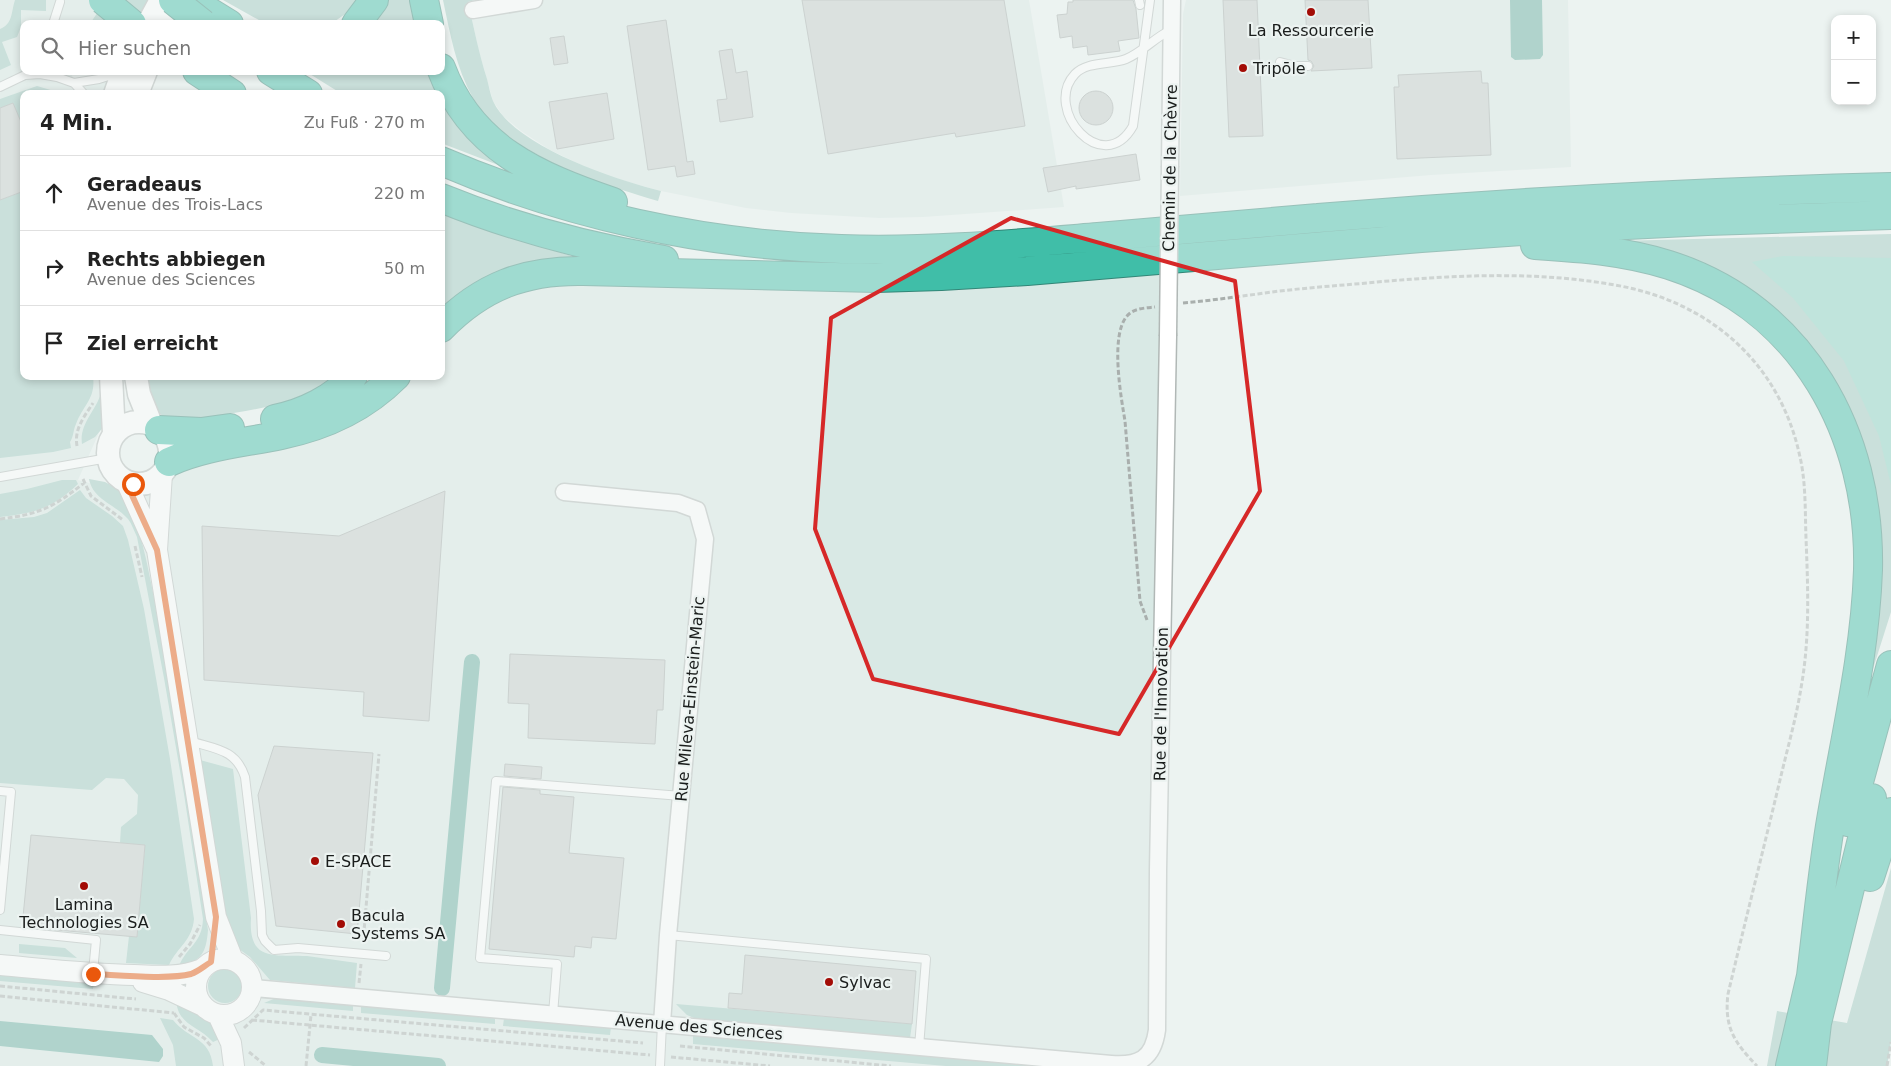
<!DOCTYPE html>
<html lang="de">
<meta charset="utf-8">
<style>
body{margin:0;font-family:"DejaVu Sans",sans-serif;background:#f2f2f2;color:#222}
.controls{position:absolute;right:15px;top:15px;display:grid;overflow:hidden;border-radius:10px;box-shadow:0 2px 8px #0003}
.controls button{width:45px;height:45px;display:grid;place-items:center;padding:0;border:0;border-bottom:1px solid #e0e0e0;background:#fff;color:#222;font:25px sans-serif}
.stop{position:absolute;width:15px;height:15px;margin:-11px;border:4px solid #ea580c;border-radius:50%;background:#fff}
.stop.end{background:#ea580c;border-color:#fff;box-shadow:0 1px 5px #0008}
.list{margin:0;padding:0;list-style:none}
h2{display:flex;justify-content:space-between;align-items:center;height:65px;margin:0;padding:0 20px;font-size:21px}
h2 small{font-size:16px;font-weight:400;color:#767676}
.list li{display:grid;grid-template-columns:32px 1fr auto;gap:15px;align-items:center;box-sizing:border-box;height:75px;padding:0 20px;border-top:1px solid #e0e0e0}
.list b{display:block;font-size:19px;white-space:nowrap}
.list p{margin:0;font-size:16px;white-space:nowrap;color:#767676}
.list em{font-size:16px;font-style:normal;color:#767676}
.icon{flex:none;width:28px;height:28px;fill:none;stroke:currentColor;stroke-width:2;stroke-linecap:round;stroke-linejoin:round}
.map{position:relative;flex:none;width:1891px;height:1066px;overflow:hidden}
.search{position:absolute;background:#fff;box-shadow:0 2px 8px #0003;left:20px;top:20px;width:425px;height:55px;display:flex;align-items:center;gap:12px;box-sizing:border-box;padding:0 18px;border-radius:10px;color:#767676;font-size:19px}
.panel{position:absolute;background:#fff;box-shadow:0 2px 8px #0003;left:20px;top:90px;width:425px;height:290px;border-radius:10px}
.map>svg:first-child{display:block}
.built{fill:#d9e9e5}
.green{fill:#9fcac0}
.forest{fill:#8bd3c3}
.water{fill:#66ad9f}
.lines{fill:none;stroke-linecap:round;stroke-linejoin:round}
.canal{stroke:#66ad9f;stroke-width:16}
.building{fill:#c5ccca;stroke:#a3aaa8}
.service-casing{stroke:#b1b8b6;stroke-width:10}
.minor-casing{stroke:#b1b8b6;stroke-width:19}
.tertiary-casing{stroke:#b1b8b6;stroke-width:22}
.secondary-casing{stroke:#b1b8b6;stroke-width:25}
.motorway-casing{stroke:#338677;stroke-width:30}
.path{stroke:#a9afad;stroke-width:3;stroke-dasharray:5 2.5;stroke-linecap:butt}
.service{stroke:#fff;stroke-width:8}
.minor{stroke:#fff;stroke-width:16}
.tertiary{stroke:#fff;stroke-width:20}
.secondary{stroke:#fff;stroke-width:22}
.motorway{stroke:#40bea8;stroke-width:28}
.minor-bridge-casing{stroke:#b1b8b6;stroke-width:19;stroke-linecap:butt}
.motorway-bridge-casing{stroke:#338677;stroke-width:30;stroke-linecap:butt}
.minor-bridge{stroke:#fff;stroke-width:16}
.motorway-bridge{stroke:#40bea8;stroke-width:28}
.route{stroke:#ea580c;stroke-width:6}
.marked{fill:none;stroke:#d62828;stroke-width:4;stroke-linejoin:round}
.poi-dot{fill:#a30c06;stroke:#ecf3f1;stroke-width:2}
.labels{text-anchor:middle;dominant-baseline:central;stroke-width:4.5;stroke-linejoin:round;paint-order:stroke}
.poi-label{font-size:16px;fill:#1a1d1c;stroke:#ecf3f1;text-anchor:start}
.street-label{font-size:16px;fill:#1a1d1c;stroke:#ecf3f1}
</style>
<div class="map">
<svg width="1891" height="1066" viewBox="0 0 1891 1066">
<rect width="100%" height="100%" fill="#ecf3f1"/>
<path class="built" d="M 0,0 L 106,0 L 91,22 L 73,20 L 65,24 L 24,24 L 24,71 L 71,71 L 74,83 L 112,75 L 115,94 L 24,94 L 24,376 L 111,376 L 113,401 L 78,480 L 141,497 L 154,493 L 178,468 L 396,376 L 441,376 L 441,328 L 500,285 L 1169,258 L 1157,1030 L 1144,1059 L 1149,1066 L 0,1066 Z
M 475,0 L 1029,0 L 1064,207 L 923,217 L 879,218 L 791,213 L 746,208 L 661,191 L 635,184 L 596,172 L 550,150 L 521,131 L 503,116 L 493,101 L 479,52 L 468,1 Z
M 1186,0 L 1568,0 L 1571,167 L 1431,175 L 1180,196 L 1183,14 Z"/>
<path class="green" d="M 15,0 L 46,0 L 46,11 L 21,10 L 21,27 L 17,37 L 2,42 L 11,65 L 0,70 L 0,29 C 13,24 11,12 15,0 Z
M 106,0 L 154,0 L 141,24 L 65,24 L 73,20 L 91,22 Z
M 223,0 L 359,0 L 348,12 L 331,24 L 266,24 Z
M 384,0 L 413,0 L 419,24 L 368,24 Z
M 443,0 L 475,0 L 468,2 C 474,28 479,54 487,79 C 489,86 490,94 493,101 C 513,146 616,180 661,191 L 658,201 C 598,183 507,155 473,98 C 456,68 450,33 443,0 Z
M 305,71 L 432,71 L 506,168 L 441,143 L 441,94 L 342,94 Z
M 37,86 L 64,94 L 24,94 L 24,129 L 13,103 L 0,108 L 0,99 Z
M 24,191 L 24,376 L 93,376 C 96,399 83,405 76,424 C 73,430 74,436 70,442 L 71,448 L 53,452 L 0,458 L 0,200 Z
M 441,214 L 507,237 L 582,259 L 441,321 Z
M 1891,234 L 1891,612 L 1859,713 L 1874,573 L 1810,356 L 1618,241 Z
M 146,376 L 336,376 C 300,403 257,410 214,416 C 200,419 178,423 165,417 C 151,411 149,388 146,376 Z
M 101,393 L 105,425 L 95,437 L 82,444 C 79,424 96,411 101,393 Z
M 89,479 L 105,482 L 116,488 L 125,497 L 135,514 L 146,559 L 162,635 L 208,930 C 206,953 202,961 179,966 C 187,946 202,944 203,919 L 184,794 L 164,678 L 137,537 C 134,531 132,524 128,519 C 115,504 93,500 89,479 Z
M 62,480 L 76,480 L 78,484 C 52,509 34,513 0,517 L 0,494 L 27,489 Z
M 80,490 L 86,498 L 112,516 L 123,526 L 128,540 L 144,609 L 170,759 L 194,919 C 192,941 178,946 169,965 L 126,963 L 129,936 L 137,937 L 145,845 L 120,843 L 121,827 L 137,814 L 138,795 L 124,779 L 106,778 L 92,790 L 0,783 L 0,520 L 34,517 L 47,513 Z
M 200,760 L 233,769 L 251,918 C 248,963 276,954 307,956 C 324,958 340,961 357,963 L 355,988 L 270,980 L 250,957 L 239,949 L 234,941 L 224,911 Z
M 1891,868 L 1891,1042 L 1887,1066 L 1767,1066 L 1777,1011 L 1847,1023 Z
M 19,944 L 65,948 L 77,958 L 19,953 Z
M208 986a17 17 0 1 1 34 0a17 17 0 1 1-34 0Z
M 0,974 L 94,982 L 93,989 L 0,981 Z
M 176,998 L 214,1025 L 222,1038 L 213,1042 C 197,1024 177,1026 176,998 Z
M 276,998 L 353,1004 L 353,1011 L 264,1003 Z
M 676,1004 L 912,1024 L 910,1038 L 694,1018 L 687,1015 Z
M 361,1005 L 495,1016 L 495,1024 L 361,1013 Z
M 160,1018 L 173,1020 C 188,1039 210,1037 213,1066 L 176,1066 L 173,1045 Z
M 504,1018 L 611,1027 L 610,1035 L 503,1026 Z
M 693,1035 L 1042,1066 L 946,1066 L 693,1044 Z"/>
<path class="forest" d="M 1783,256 L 1891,258 L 1891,485 L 1879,436 L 1844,361 L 1793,298 L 1752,262 Z"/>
<path class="water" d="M 1510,0 L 1542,0 L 1543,55 L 1540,59 L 1515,60 L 1511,57 Z
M 0,1021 L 152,1035 L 163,1049 L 163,1056 L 159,1062 L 0,1046 Z"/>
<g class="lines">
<path class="canal" d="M 442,988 L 472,662
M 322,1055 L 438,1066"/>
</g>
<path class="building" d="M 802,0 L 1004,0 L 1025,126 L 956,137 L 955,133 L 828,154 Z
M 1073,0 L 1133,0 L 1136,9 L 1139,38 L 1118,41 L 1120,51 L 1088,55 L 1087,46 L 1073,48 L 1072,36 L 1060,38 L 1057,15 L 1067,14 L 1068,2 L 1073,2 Z
M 1223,0 L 1257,0 L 1263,136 L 1229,137 Z
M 1305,0 L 1368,0 L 1372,68 L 1311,71 L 1314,66 L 1311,61 L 1308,60 Z
M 666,20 L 687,162 L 693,161 L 695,174 L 677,177 L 675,166 L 648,170 L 627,26 Z
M 564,36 L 568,63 L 554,65 L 550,38 Z
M 732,49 L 736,73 L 747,71 L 753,117 L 720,122 L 717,100 L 727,99 L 719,51 Z
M 1481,71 L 1482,83 L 1488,83 L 1491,155 L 1397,159 L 1394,87 L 1399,87 L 1398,75 Z
M1079 108a17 17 0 1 1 34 0a17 17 0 1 1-34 0Z
M 607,93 L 614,139 L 557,149 L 549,102 Z
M 13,103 L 24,129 L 24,191 L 0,200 L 0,108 Z
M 1136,154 L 1140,180 L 1076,189 L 1076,186 L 1048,192 L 1043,168 Z
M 445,491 L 429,721 L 363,716 L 364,692 L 204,680 L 202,526 L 339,536 Z
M 510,654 L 665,660 L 663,710 L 657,710 L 655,744 L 528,738 L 529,704 L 508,703 Z
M 274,746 L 373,753 L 357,934 L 276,926 L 258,795 Z
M 505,764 L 542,767 L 541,779 L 504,776 Z
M 503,787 L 540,790 L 540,794 L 574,797 L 569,853 L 624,858 L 616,939 L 592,937 L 591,948 L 575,946 L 574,957 L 489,949 Z
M 31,835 L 145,845 L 137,937 L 22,927 Z
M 745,955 L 916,971 L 912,1024 L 728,1008 L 729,993 L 742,994 Z"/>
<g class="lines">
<g class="service-casing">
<path id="service" d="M 1139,0 L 1140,5
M 1150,0 L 1133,126 C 1103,179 1042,109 1075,74 C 1087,61 1111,65 1126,59 C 1143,52 1155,37 1171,30
M 53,24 L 60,2
M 1280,62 L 1295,66 L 1308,66
M 74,83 L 99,79 L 118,73
M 0,87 L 25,75 L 40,74 L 57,77 L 74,83 L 84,94
M 0,477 L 108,458
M 190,741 C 215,749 236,749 245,777 L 261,911 L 262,935 L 265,941 L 274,950 L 298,948 L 386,956
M 0,791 L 11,792 L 0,910
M 0,930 L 96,940 L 93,972
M 668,935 L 926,959 L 919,1047
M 553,1014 L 557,964 L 480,958 L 496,781 L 681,796
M 660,1066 L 662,1024"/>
</g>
<g class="minor-casing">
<path id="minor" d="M 473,10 L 534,0
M 1170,166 L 1172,0
M 564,492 L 678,503 L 697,510 L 705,539 L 668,935 L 662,1024
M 253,988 L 1111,1064 C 1139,1066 1153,1059 1157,1030 L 1158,871 L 1168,336"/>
</g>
<g class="tertiary-casing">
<path id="tertiary" d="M 162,474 L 157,550 L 216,917 L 233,960
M 126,481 L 156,548
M196 987a28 28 0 1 1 56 0a28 28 0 1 1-56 0Z
M 0,965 C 45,969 89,974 134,975 C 157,976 179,978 202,969
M 143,982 L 169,990 L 203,1006
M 218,1015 L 231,1043 L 234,1066"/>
</g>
<g class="secondary-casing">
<path id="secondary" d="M 148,24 L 161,0
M 172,24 L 186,0
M 115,94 L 123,71
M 137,94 L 146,71
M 111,376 L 114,434
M 136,376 L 139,394 L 151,424
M108 453a31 31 0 1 1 62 0a31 31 0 1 1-62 0Z"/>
</g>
<g class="motorway-casing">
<path id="motorway" d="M 190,0 L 229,24
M 424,0 L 429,24
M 356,24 L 374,0
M 441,68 C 471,148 537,176 613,202
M 197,71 L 232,94
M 271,71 L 308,94
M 441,161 C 567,215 705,245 841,249 C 927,252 1013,244 1098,237 C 1172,230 1245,224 1318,218 C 1509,202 1700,192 1891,187
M 441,198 C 512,227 588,247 664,260
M 1535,245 C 1581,248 1625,251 1669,265 C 1803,308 1871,434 1868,570 C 1865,657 1844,741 1830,826 C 1822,876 1817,926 1811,976
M 441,328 C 482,286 525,270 583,271 L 876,278 L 941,276 L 1027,271 L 1421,238 L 1567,228 L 1707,221 L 1891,215
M 275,419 C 304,413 334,399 353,376
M 159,430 L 201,432 L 230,428
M 169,462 C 204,446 243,443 281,435 C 325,426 364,408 396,376
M 1848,822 L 1891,665
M 1870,877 L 1891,812
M 1790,1066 L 1815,959
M 1812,1066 L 1817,1023 L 1872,798"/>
</g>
<path class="path" d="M 1183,303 C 1208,301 1233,297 1258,294 C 1297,288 1337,286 1377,282 C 1456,275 1536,271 1615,285 C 1708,301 1780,362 1800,457 C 1806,483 1805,511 1806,538 C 1808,589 1810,638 1801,688 C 1796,719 1787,750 1780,780 C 1763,851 1745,922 1728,994 C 1724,1027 1734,1042 1757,1066
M 77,446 C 74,429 84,417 93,403
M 83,479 L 91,496 L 123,520
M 0,519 C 40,514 52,508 84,483
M 135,546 L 142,577
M 1147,620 L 1140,601 L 1125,421 C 1121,397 1109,331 1129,314 C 1136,308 1146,308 1155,307
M 363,943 L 379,754
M 179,957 L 190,944 L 200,925
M 359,983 L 361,964
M 0,986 L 136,999
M 0,996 L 174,1013
M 174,1013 L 184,1027 L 204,1038 L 211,1046
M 252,1020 L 650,1055
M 244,1028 L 263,1010 L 643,1043
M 680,1046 L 891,1066
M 249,1052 L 266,1066
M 671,1057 L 770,1066
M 306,1066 L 311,1015
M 1887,1066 L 1891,1042"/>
<use href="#service" class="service"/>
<use href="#minor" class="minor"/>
<use href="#tertiary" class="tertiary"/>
<use href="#secondary" class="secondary"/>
<use href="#motorway" class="motorway"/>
<g class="minor-bridge-casing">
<path id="minor-bridge" d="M 1168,336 L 1170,166"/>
</g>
<g class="motorway-bridge-casing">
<path id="motorway-bridge" d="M 103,0 L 132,24
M 173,0 L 203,24"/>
</g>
<use href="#minor-bridge" class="minor-bridge"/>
<use href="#motorway-bridge" class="motorway-bridge"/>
</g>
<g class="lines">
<path class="route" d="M 93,974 C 117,975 169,980 191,974 C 199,971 204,966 211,962 L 216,917 L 157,550 L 126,482 L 133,484"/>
</g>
<path d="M0 0H1891V1066H0ZM 1011,218 L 1235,281 L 1260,491 L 1119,734 L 873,679 L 815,529 L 831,318 Z" fill="#ecf3f1" fill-opacity=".55" fill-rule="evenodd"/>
<path class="marked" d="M 1011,218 L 1235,281 L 1260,491 L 1119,734 L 873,679 L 815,529 L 831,318 Z"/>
<g class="poi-dot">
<circle cx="1311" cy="12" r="5"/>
<circle cx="1243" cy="68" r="5"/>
<circle cx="315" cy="861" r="5"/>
<circle cx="84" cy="886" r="5"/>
<circle cx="341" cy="924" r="5"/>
<circle cx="829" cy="982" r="5"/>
</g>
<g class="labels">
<g class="poi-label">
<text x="1311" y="30" text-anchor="middle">La Ressourcerie</text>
<text x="1253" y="68">Tripōle</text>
<text x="325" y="861">E-SPACE</text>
<text x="84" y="904" text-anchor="middle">Lamina<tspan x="84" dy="18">Technologies SA</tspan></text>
<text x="351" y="915">Bacula<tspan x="351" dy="18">Systems SA</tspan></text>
<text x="839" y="982">Sylvac</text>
</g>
<g class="street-label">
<text transform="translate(1170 168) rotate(-89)">Chemin de la Chèvre</text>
<text transform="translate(690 699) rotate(-85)">Rue Mileva-Einstein-Maric</text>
<text transform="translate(1161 704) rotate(-89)">Rue de l'Innovation</text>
<text transform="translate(699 1027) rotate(5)">Avenue des Sciences</text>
</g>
</g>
</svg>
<div class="controls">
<button>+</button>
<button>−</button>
</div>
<div class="stop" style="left:133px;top:484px"></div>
<div class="stop end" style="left:93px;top:974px"></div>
<div class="search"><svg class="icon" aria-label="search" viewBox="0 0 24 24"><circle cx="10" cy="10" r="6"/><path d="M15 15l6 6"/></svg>Hier suchen</div>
<section class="panel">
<h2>4 Min.<small>Zu Fuß · 270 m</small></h2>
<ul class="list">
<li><svg class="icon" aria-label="ahead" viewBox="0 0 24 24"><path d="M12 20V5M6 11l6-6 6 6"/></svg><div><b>Geradeaus</b><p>Avenue des Trois-Lacs</p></div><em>220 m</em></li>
<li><svg class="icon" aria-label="right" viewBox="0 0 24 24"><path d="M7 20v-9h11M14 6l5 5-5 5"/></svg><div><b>Rechts abbiegen</b><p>Avenue des Sciences</p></div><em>50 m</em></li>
<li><svg class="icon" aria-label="arrive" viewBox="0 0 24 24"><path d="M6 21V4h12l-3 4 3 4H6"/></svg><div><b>Ziel erreicht</b></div></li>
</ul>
</section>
</div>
